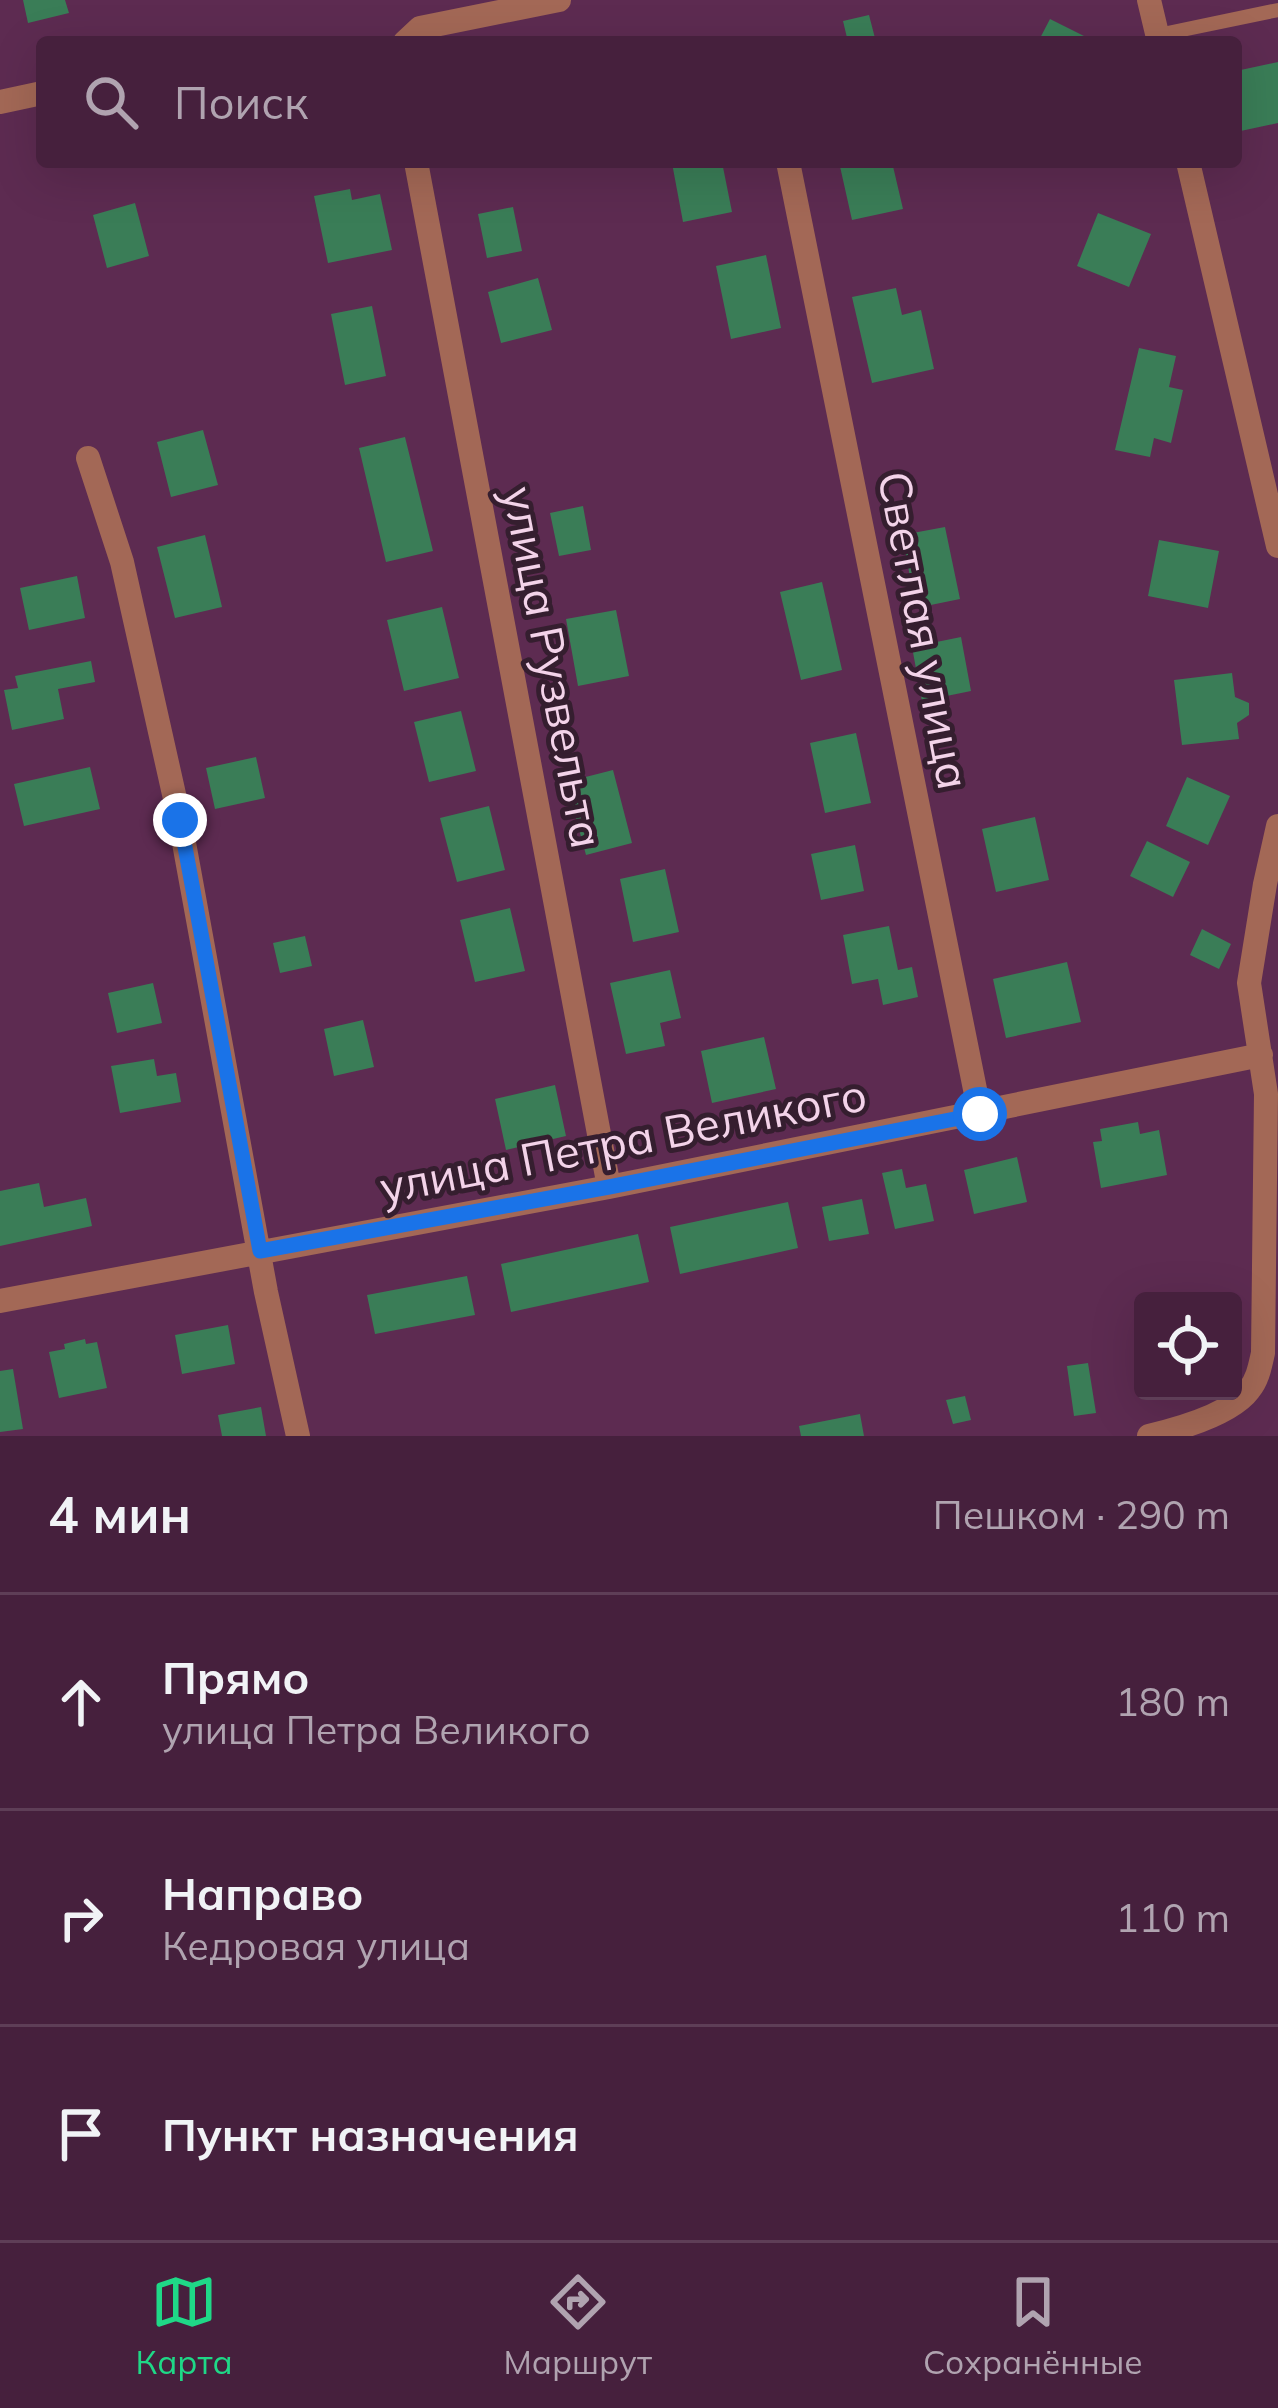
<!DOCTYPE html>
<html lang="ru">
<meta charset="utf-8">
<style>
body{margin:0;font-family:Mulish,sans-serif;background:#4d2844;color:#f1f3f6}
.controls{position:absolute;right:36px;bottom:36px;display:grid;overflow:hidden;border-radius:12px;box-shadow:0 12px 48px #0002}
.controls button{width:108px;height:108px;display:grid;place-items:center;padding:0;border:0;border-bottom:3px solid #5e3e57;background:#46203d;color:#f1f3f6;font:60px sans-serif}
.stop{position:absolute;width:36px;height:36px;margin:-27px;border:9px solid #1a73e8;border-radius:50%;background:#fff}
.stop.end{background:#1a73e8;border-color:#fff;box-shadow:0 3px 12px #0008}
.list{margin:0;padding:0;list-style:none}
h2{display:flex;justify-content:space-between;align-items:center;height:156px;margin:0;padding:0 48px;font-size:51px}
h2 small{font-size:39px;font-weight:400;color:#b0a3b0}
.list li{display:grid;grid-template-columns:78px 1fr auto;gap:36px;align-items:center;box-sizing:border-box;height:216px;padding:0 48px;border-top:3px solid #5e3e57}
.list b{display:block;font-size:45px;white-space:nowrap}
.list p{margin:0;font-size:39px;white-space:nowrap;color:#b0a3b0}
.list em{font-size:39px;font-style:normal;color:#b0a3b0}
.icon{flex:none;width:66px;height:66px;fill:none;stroke:currentColor;stroke-width:2;stroke-linecap:round;stroke-linejoin:round}
.map{position:relative;flex:none;width:1278px;height:1436px;overflow:hidden}
.search{position:absolute;background:#46203d;box-shadow:0 12px 48px #0002;left:36px;right:36px;top:36px;height:132px;display:flex;align-items:center;gap:30px;box-sizing:border-box;padding:0 42px;border-radius:12px;color:#b0a3b0;font-size:45px}
.sheet{height:804px;background:#46203d}
nav{display:flex;justify-content:space-around;align-items:center;box-sizing:border-box;height:168px;border-top:3px solid #5e3e57;background:#46203d;font-size:33px;color:#b0a3b0}
nav a{display:grid;justify-items:center;gap:6px}
nav .on{color:#1fd887}
.map>svg:first-child{display:block}
.building{fill:#3a7d57}
.lines{fill:none;stroke-linecap:round;stroke-linejoin:round}
.service{stroke:#a36856;stroke-width:14}
.minor{stroke:#a36856;stroke-width:24}
.route{stroke:#1a73e8;stroke-width:15}
.labels{text-anchor:middle;dominant-baseline:central;stroke-width:10;stroke-linejoin:round;paint-order:stroke}
.street-label{font-size:45px;fill:#f3d3e9;stroke:#351e2f}
</style>
<div class="map">
<svg width="1278" height="1436" viewBox="0 0 1278 1436">
<rect width="100%" height="100%" fill="#5d2b51"/>
<path class="building" d="M 23,0 L 65,0 L 69,13 L 28,23 Z
M 869,15 L 876,42 L 848,42 L 843,21 Z
M 1050,19 L 1096,42 L 1038,42 Z
M 1278,62 L 1278,123 L 1236,132 L 1236,71 Z
M 679,162 L 722,162 L 732,212 L 683,222 L 672,163 Z
M 839,162 L 892,162 L 903,209 L 852,220 Z
M 350,189 L 352,200 L 380,194 L 392,250 L 328,263 L 314,196 Z
M 135,203 L 149,256 L 107,268 L 93,215 Z
M 513,207 L 522,251 L 487,258 L 478,214 Z
M 1098,213 L 1151,234 L 1129,287 L 1077,266 Z
M 766,255 L 781,328 L 731,339 L 716,266 Z
M 538,278 L 552,330 L 501,343 L 488,292 Z
M 896,288 L 902,315 L 921,310 L 934,369 L 872,383 L 852,297 Z
M 372,306 L 386,376 L 345,385 L 331,314 Z
M 1139,348 L 1176,356 L 1169,387 L 1183,390 L 1171,443 L 1154,438 L 1150,457 L 1115,450 Z
M 203,430 L 218,485 L 171,497 L 157,442 Z
M 405,437 L 433,551 L 386,562 L 359,448 Z
M 583,506 L 591,550 L 559,556 L 550,513 Z
M 945,527 L 960,599 L 916,608 L 902,535 Z
M 205,535 L 222,607 L 175,618 L 157,547 Z
M 1159,540 L 1219,551 L 1208,608 L 1148,596 Z
M 77,576 L 85,618 L 29,630 L 20,588 Z
M 822,582 L 842,670 L 801,680 L 780,592 Z
M 442,607 L 459,678 L 404,691 L 387,620 Z
M 616,610 L 629,676 L 578,686 L 566,619 Z
M 961,637 L 971,691 L 922,701 L 912,647 Z
M 91,661 L 95,682 L 58,689 L 64,719 L 12,730 L 4,690 L 18,688 L 15,676 Z
M 1232,673 L 1235,697 L 1249,703 L 1249,715 L 1237,723 L 1239,739 L 1182,745 L 1174,680 Z
M 461,711 L 476,771 L 429,782 L 414,722 Z
M 856,733 L 871,803 L 825,813 L 810,743 Z
M 256,757 L 265,798 L 215,809 L 206,768 Z
M 90,767 L 100,809 L 24,826 L 14,784 Z
M 613,770 L 632,843 L 586,855 L 566,782 Z
M 1187,777 L 1230,796 L 1208,845 L 1166,826 Z
M 489,806 L 505,870 L 457,882 L 440,818 Z
M 1035,817 L 1049,880 L 996,892 L 982,829 Z
M 1147,841 L 1190,862 L 1173,897 L 1130,876 Z
M 855,845 L 864,891 L 821,900 L 811,854 Z
M 665,869 L 679,932 L 633,942 L 620,879 Z
M 510,908 L 525,971 L 475,982 L 460,920 Z
M 889,926 L 898,970 L 912,967 L 918,997 L 883,1005 L 878,979 L 852,984 L 843,935 Z
M 1202,929 L 1231,944 L 1219,969 L 1190,955 Z
M 305,936 L 312,966 L 280,973 L 273,943 Z
M 1067,962 L 1081,1022 L 1006,1038 L 993,979 Z
M 670,970 L 681,1018 L 660,1023 L 665,1046 L 626,1054 L 610,983 Z
M 153,983 L 162,1023 L 117,1033 L 108,993 Z
M 363,1020 L 374,1067 L 334,1076 L 324,1029 Z
M 764,1037 L 776,1089 L 712,1103 L 701,1051 Z
M 154,1059 L 157,1076 L 176,1073 L 181,1102 L 120,1113 L 111,1066 Z
M 555,1085 L 566,1136 L 506,1150 L 495,1099 Z
M 1138,1122 L 1140,1134 L 1159,1130 L 1167,1175 L 1101,1188 L 1093,1142 L 1102,1141 L 1100,1129 Z
M 1017,1157 L 1027,1202 L 974,1214 L 964,1170 Z
M 902,1169 L 906,1188 L 926,1184 L 934,1221 L 895,1229 L 882,1173 Z
M 39,1183 L 44,1207 L 86,1198 L 92,1226 L 0,1246 L 0,1191 Z
M 862,1199 L 869,1234 L 829,1241 L 822,1207 Z
M 788,1202 L 798,1248 L 680,1274 L 670,1227 Z
M 638,1234 L 649,1282 L 511,1312 L 501,1264 Z
M 467,1276 L 475,1315 L 375,1334 L 367,1295 Z
M 228,1325 L 235,1364 L 182,1374 L 175,1335 Z
M 85,1339 L 86,1344 L 97,1342 L 107,1388 L 59,1398 L 49,1352 L 65,1349 L 64,1344 Z
M 1088,1363 L 1096,1413 L 1074,1416 L 1067,1366 Z
M 13,1369 L 23,1429 L 0,1432 L 0,1371 Z
M 965,1396 L 971,1420 L 953,1424 L 946,1400 Z
M 261,1407 L 266,1436 L 222,1436 L 218,1415 Z
M 860,1414 L 864,1436 L 801,1436 L 799,1426 Z"/>
<g class="lines">
<path class="service" d="M 1158,35 L 1278,10"/>
<path class="minor" d="M 1149,0 L 1159,42
M 405,42 L 420,28 L 559,0
M 0,102 L 42,93
M 416,162 L 609,1187
M 788,162 L 980,1114
M 1188,162 L 1278,546
M 88,458 L 122,562 L 180,821 L 266,1292 L 298,1436
M 0,1301 L 609,1187 L 1261,1055
M 1149,1436 C 1178,1429 1231,1414 1249,1390 C 1258,1379 1260,1366 1263,1353 L 1266,1094 L 1249,983 L 1265,884 L 1278,826"/>
</g>
<g class="lines">
<path class="route" d="M 180,820 L 260,1251 L 609,1187 L 980,1114"/>
</g>
<g class="labels">
<g class="street-label">
<text transform="translate(925 630) rotate(79)">Светлая улица</text>
<text transform="translate(554 667) rotate(79)">улица Рузвельта</text>
<text transform="translate(623 1140) rotate(-11)">улица Петра Великого</text>
</g>
</g>
</svg>
<div class="controls">
<button><svg class="icon" aria-label="locate" viewBox="0 0 24 24"><circle cx="12" cy="12" r="6"/><path d="M12 2v4M12 18v4M2 12h4M18 12h4"/></svg></button>
</div>
<div class="stop" style="left:980px;top:1114px"></div>
<div class="stop end" style="left:180px;top:820px"></div>
<div class="search"><svg class="icon" aria-label="search" viewBox="0 0 24 24"><circle cx="10" cy="10" r="6"/><path d="M15 15l6 6"/></svg>Поиск</div>
</div>
<section class="sheet">
<h2>4 мин<small>Пешком · 290 m</small></h2>
<ul class="list">
<li><svg class="icon" aria-label="ahead" viewBox="0 0 24 24"><path d="M12 20V5M6 11l6-6 6 6"/></svg><div><b>Прямо</b><p>улица Петра Великого</p></div><em>180 m</em></li>
<li><svg class="icon" aria-label="right" viewBox="0 0 24 24"><path d="M7 20v-9h11M14 6l5 5-5 5"/></svg><div><b>Направо</b><p>Кедровая улица</p></div><em>110 m</em></li>
<li><svg class="icon" aria-label="arrive" viewBox="0 0 24 24"><path d="M6 21V4h12l-3 4 3 4H6"/></svg><div><b>Пункт назначения</b></div></li>
</ul>
</section>
<nav>
<a class="on"><svg class="icon" aria-label="map" viewBox="0 0 24 24"><path d="M3 6l6-2 6 2 6-2v14l-6 2-6-2-6 2zM9 4v14M15 6v14"/></svg>Карта</a>
<a><svg class="icon" aria-label="directions" viewBox="0 0 24 24"><path d="M12 3l9 9-9 9-9-9zM9 14v-3h6M13 9l2 2-2 2"/></svg>Маршрут</a>
<a><svg class="icon" aria-label="saved" viewBox="0 0 24 24"><path d="M7 4h10v16l-5-4-5 4z"/></svg>Сохранённые</a>
</nav>
